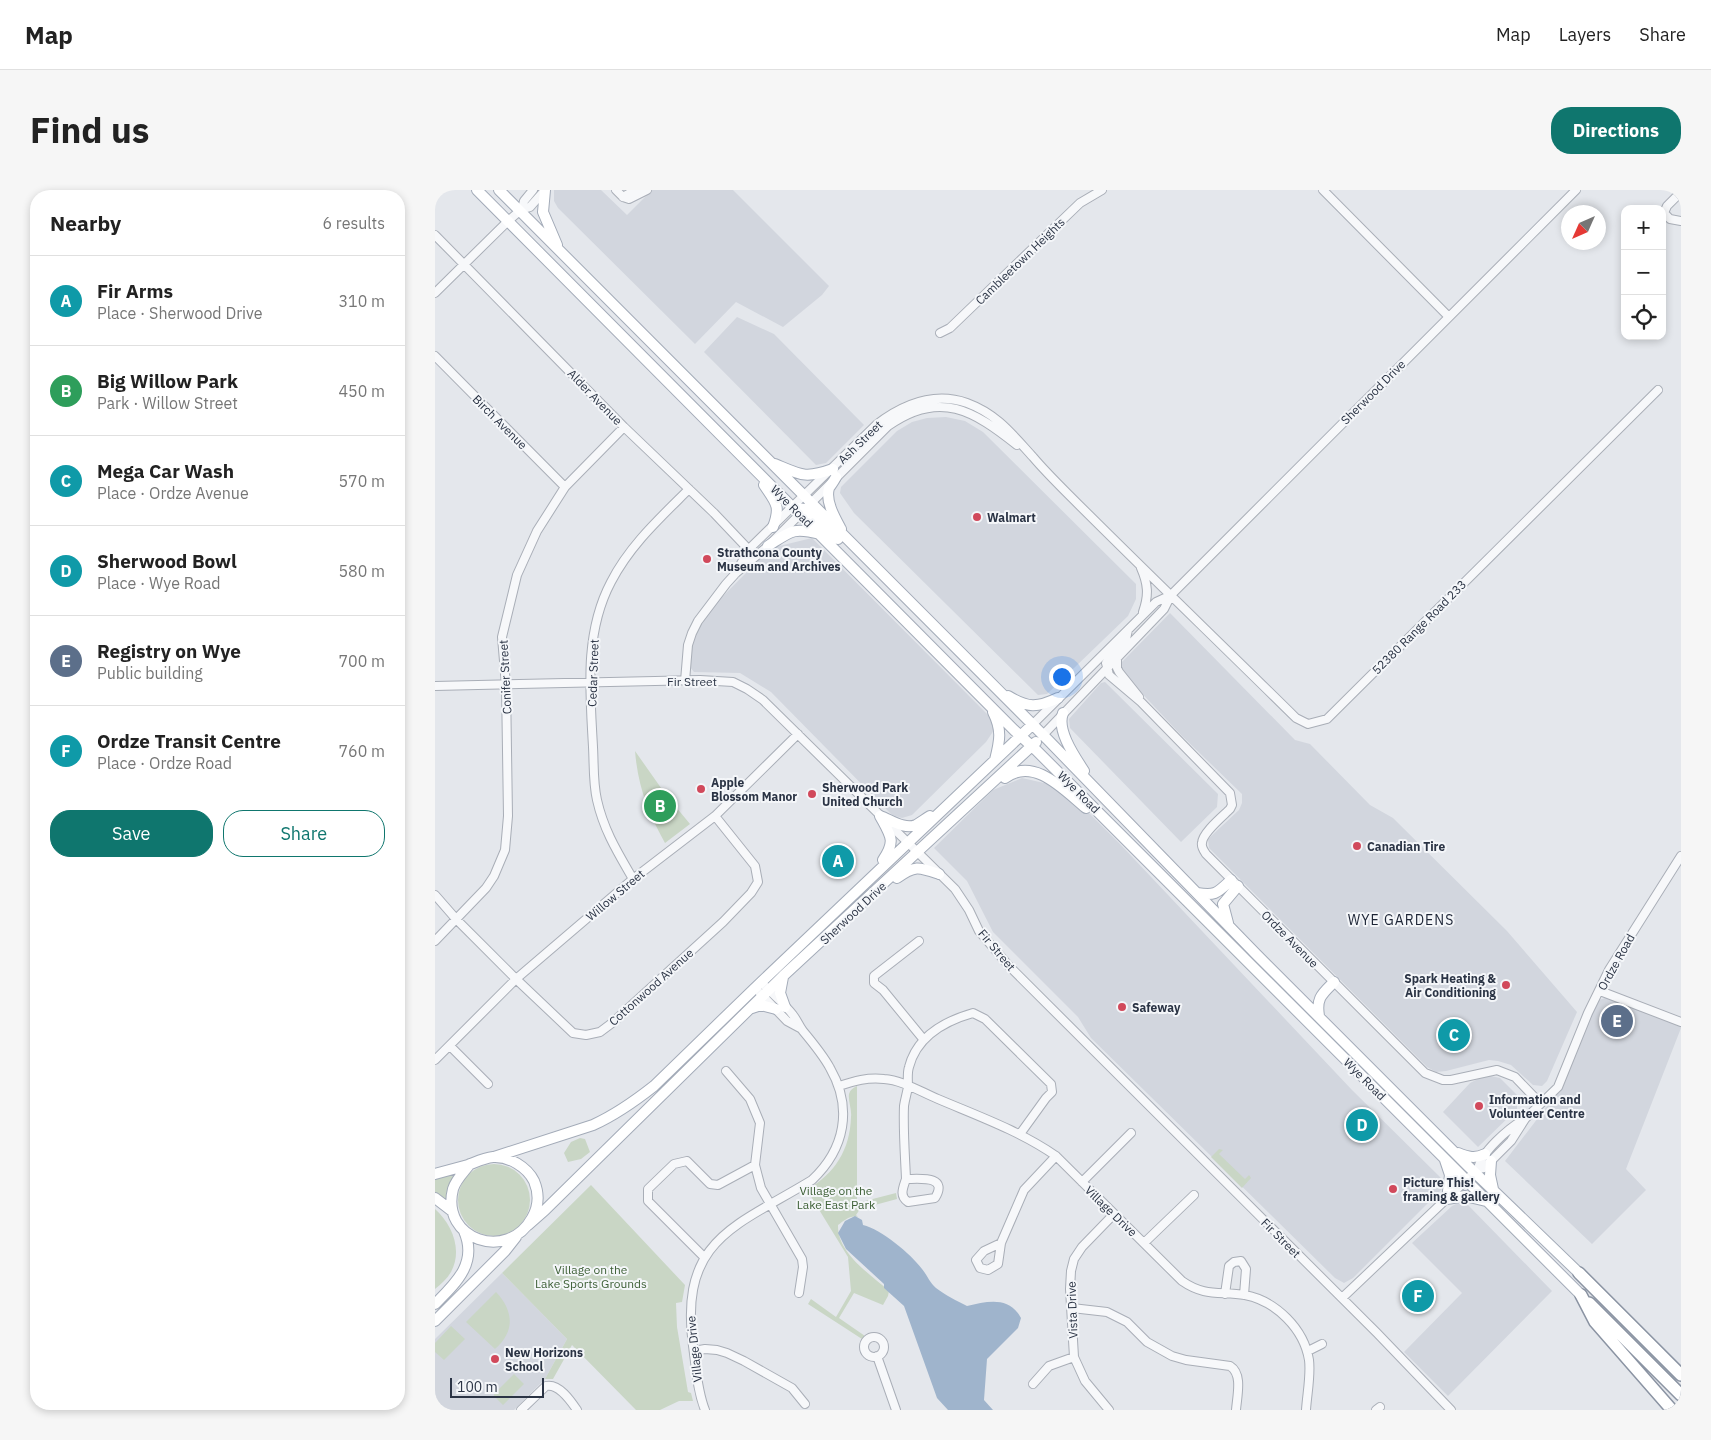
<!DOCTYPE html>
<meta charset="utf-8">
<style>
body{margin:0;font-family:"IBM Plex Sans",sans-serif;background:#f6f6f6;color:#222}
.controls{position:absolute;right:15px;top:15px;display:grid;overflow:hidden;border-radius:10px;box-shadow:0 2px 8px #0003}
.controls button{width:45px;height:45px;display:grid;place-items:center;padding:0;border:0;border-bottom:1px solid #e0e0e0;background:#fff;color:#222;font:25px sans-serif}
.compass{position:absolute;left:1126px;top:15px;width:45px;height:45px;border-radius:50%;background:#fff;box-shadow:0 2px 8px #0003;rotate:225deg}
.scale{position:absolute;left:15px;bottom:12px;width:94px;box-sizing:border-box;padding-left:5px;border:2px solid #2b3445;border-top:0;font-size:14px;line-height:18px;white-space:nowrap;color:#2b3445;-webkit-text-stroke:4px #f4f6f9;paint-order:stroke}
.you{position:absolute;left:626px;top:486px;width:18px;height:18px;margin:-12px;border:4px solid #fff;border-radius:50%;background:#1a73e8;box-shadow:0 0 0 8px #1a73e833}
.badge{display:grid;place-items:center;width:32px;height:32px;border-radius:50%;background:#0f766e;color:#fff;font-size:16px;font-weight:700}
.pin{position:absolute;translate:-50% -50%;border:2px solid #fff;box-shadow:0 1px 5px #0006}
.list{margin:0;padding:0;list-style:none}
h2{display:flex;justify-content:space-between;align-items:center;height:65px;margin:0;padding:0 20px;font-size:21px}
h2 small{font-size:16px;font-weight:400;color:#767676}
.list li{display:grid;grid-template-columns:32px 1fr auto;gap:15px;align-items:center;box-sizing:border-box;height:90px;padding:0 20px;border-top:1px solid #e0e0e0}
.list b{display:block;font-size:19px;white-space:nowrap}
.list p{margin:0;font-size:16px;white-space:nowrap;color:#767676}
.list em{font-size:16px;font-style:normal;color:#767676}
.actions{display:flex;gap:10px;padding:15px 20px}
.actions a{flex:1;padding:11px 0;border:1px solid #0f766e;border-radius:20px;text-align:center;font-size:18px;color:#0f766e}
.actions .main{background:#0f766e;color:#fff}
.icon{flex:none;width:28px;height:28px;fill:none;stroke:currentColor;stroke-width:2;stroke-linecap:round;stroke-linejoin:round}
.map{position:relative;flex:none;width:1246px;height:1220px;overflow:hidden;border-radius:20px}
header{display:flex;align-items:center;gap:30px;box-sizing:border-box;height:70px;padding:0 25px;background:#fff;border-bottom:1px solid #e0e0e0}
header strong{font-size:24px}
nav{display:flex;gap:28px;margin-inline-start:auto;font-size:18px}
.intro{display:flex;align-items:center;justify-content:space-between;box-sizing:border-box;height:120px;padding:0 30px}
h1{margin:0;font-size:35px}
.button{padding:12px 22px;border-radius:20px;background:#0f766e;color:#fff;font-size:18px;font-weight:700}
main{display:flex;gap:30px;padding:0 30px}
aside{flex:1;background:#fff;border-radius:20px;box-shadow:0 2px 8px #0003}
.map>svg:first-child{display:block}
.built{fill:#d2d6de}
.green{fill:#c9d6c5}
.water{fill:#9fb4cc}
.lines{fill:none;stroke-linecap:round;stroke-linejoin:round}
.minor-casing{stroke:#a9aeb7;stroke-width:10}
.major-casing{stroke:#a3abb8;stroke-width:12}
.highway-casing{stroke:#8b94a3;stroke-width:14}
.minor{stroke:#f7f8fa;stroke-width:8}
.major{stroke:#fff;stroke-width:10}
.highway{stroke:#fff;stroke-width:11}
.poi-dot{fill:#d1495b;stroke:#f4f6f9;stroke-width:2}
.labels{text-anchor:middle;dominant-baseline:central;stroke-width:4;stroke-linejoin:round;paint-order:stroke}
.street-label{font-size:12px;fill:#2b3445;stroke:#f4f6f9}
.poi-label{font-size:12px;font-weight:bold;fill:#2b3445;stroke:#f4f6f9;text-anchor:start}
.park-label{font-size:12px;fill:#3f6138;stroke:#f4f6f9}
.neighbourhood-label{font-size:14px;letter-spacing:1px;fill:#1d2536;stroke:#f4f6f9}
</style>
<header>
<strong>Map</strong>
<nav><a>Map</a><a>Layers</a><a>Share</a></nav>
</header>
<div class="intro"><h1>Find us</h1><a class="button">Directions</a></div>
<main>
<aside>
<h2>Nearby<small>6 results</small></h2>
<ul class="list">
<li><span class="badge" style="background:#0f9aa8">A</span><div><b>Fir Arms</b><p>Place · Sherwood Drive</p></div><em>310 m</em></li>
<li><span class="badge" style="background:#2e9e5b">B</span><div><b>Big Willow Park</b><p>Park · Willow Street</p></div><em>450 m</em></li>
<li><span class="badge" style="background:#0f9aa8">C</span><div><b>Mega Car Wash</b><p>Place · Ordze Avenue</p></div><em>570 m</em></li>
<li><span class="badge" style="background:#0f9aa8">D</span><div><b>Sherwood Bowl</b><p>Place · Wye Road</p></div><em>580 m</em></li>
<li><span class="badge" style="background:#5c6f8a">E</span><div><b>Registry on Wye</b><p>Public building</p></div><em>700 m</em></li>
<li><span class="badge" style="background:#0f9aa8">F</span><div><b>Ordze Transit Centre</b><p>Place · Ordze Road</p></div><em>760 m</em></li>
</ul>
<div class="actions"><a class="main">Save</a><a>Share</a></div>
</aside>
<div class="map">
<svg width="1246" height="1220" viewBox="0 0 1246 1220">
<rect width="100%" height="100%" fill="#e4e7ec"/>
<path class="built" d="M 119,0 L 166,0 L 192,25 L 217,0 L 298,0 L 394,96 L 387,105 L 348,137 L 301,112 L 260,154 L 123,18 L 119,11 Z
M 302,127 L 339,144 L 429,235 L 391,273 L 381,275 L 269,162 Z
M 511,227 L 530,231 L 548,242 L 701,394 L 701,409 L 693,426 L 612,504 L 603,505 L 419,323 L 405,303 L 406,297 L 462,241 L 477,232 L 492,228 Z
M 377,348 L 554,526 L 559,540 L 551,552 L 477,625 L 467,628 L 457,625 L 336,502 L 305,483 L 259,482 L 255,477 L 256,461 L 261,443 L 278,416 L 336,358 Z
M 735,423 L 860,550 L 875,554 L 935,615 L 958,628 L 1072,741 L 1142,822 L 1112,891 L 1107,896 L 1098,895 L 1076,875 L 1063,871 L 1054,870 L 1011,881 L 1001,882 L 992,877 L 774,658 L 773,649 L 804,620 L 807,613 L 807,604 L 746,545 L 684,479 L 684,475 Z
M 670,492 L 783,604 L 782,617 L 746,652 L 635,538 L 634,529 L 666,493 Z
M 587,588 L 618,595 L 646,615 L 685,654 L 917,900 L 1006,988 L 1007,999 L 918,1088 L 909,1093 L 900,1088 L 656,848 L 643,827 L 558,742 L 532,691 L 499,658 L 558,600 Z
M 1170,808 L 1175,808 L 1246,836 L 1246,838 L 1191,979 L 1211,1000 L 1157,1054 L 1070,971 L 1119,907 L 1155,825 L 1164,810 Z
M 1049,886 L 1056,886 L 1065,888 L 1082,905 L 1082,919 L 1043,957 L 1008,922 L 1035,893 Z
M 1027,1011 L 1032,1014 L 1117,1101 L 1013,1206 L 969,1162 L 1027,1103 L 977,1053 L 1017,1016 Z
M 67,1083 L 132,1149 L 110,1189 L 79,1220 L 0,1220 L 0,1149 Z"/>
<path class="green" d="M 200,561 L 231,605 L 255,634 L 230,653 C 213,622 203,597 200,561 Z
M 422,896 L 422,1013 L 461,1003 L 462,1009 L 425,1019 L 421,1025 L 423,1027 C 415,1025 410,1030 403,1035 C 402,1063 435,1084 454,1101 L 453,1106 L 448,1115 L 419,1103 L 404,1128 L 430,1146 L 427,1149 L 373,1114 L 376,1109 L 401,1127 L 416,1101 L 413,1067 L 372,1000 C 400,983 415,960 416,927 C 417,920 413,911 414,904 C 415,900 418,898 422,896 Z
M 145,948 L 150,949 L 155,962 L 146,969 L 133,972 L 129,963 L 136,952 Z
M 784,959 L 788,960 L 784,964 L 810,989 L 814,985 L 816,988 L 807,998 L 776,967 Z
M23 1010a36 36 0 1 1 72 0a36 36 0 1 1-72 0Z
M 19,984 L 13,998 L 11,1009 L 0,1004 L 0,988 Z
M 156,995 L 250,1095 L 247,1112 L 241,1113 L 242,1137 L 253,1202 L 256,1203 L 258,1211 L 244,1211 L 225,1220 L 201,1220 L 137,1155 L 118,1189 L 110,1189 L 132,1149 L 67,1083 Z
M 0,1019 C 17,1034 28,1060 16,1082 C 12,1089 6,1094 0,1099 Z
M 61,1102 C 79,1121 80,1142 60,1159 L 31,1132 Z
M 16,1136 L 30,1149 L 9,1170 L 0,1162 L 0,1153 Z
M 79,1184 L 89,1194 L 68,1215 L 59,1206 L 59,1204 Z"/>
<path class="water" d="M 420,1026 L 427,1030 L 428,1035 C 446,1039 476,1064 487,1079 C 492,1085 495,1093 501,1098 C 510,1105 522,1111 532,1116 C 553,1111 574,1106 586,1128 L 583,1138 L 552,1169 L 549,1210 L 558,1220 L 513,1220 L 502,1208 L 469,1116 L 449,1098 L 449,1094 L 411,1059 L 403,1043 L 410,1031 Z"/>
<g class="lines">
<g class="minor-casing">
<path id="minor" d="M 181,0 L 188,7
M 888,0 L 1014,127
M 1246,2 L 1232,16 L 1229,23 L 1235,29 L 1246,31
M 188,7 L 194,9 L 212,0
M 188,7 L 200,0
M 87,19 L 89,11 L 98,0
M 0,45 L 189,237 L 279,323 L 316,362
M 0,103 L 73,31 L 87,19 L 95,17 L 110,0
M 505,143 L 515,138 L 645,13 L 667,0
M 0,166 L 130,297
M 706,378 C 713,394 714,405 708,422
M 301,383 L 314,359 L 441,235 C 467,215 498,201 532,213 C 562,224 577,244 598,267 C 609,280 622,293 634,305 C 709,380 785,453 861,528 L 873,534 L 892,529 L 1223,200
M 693,440 L 691,449 L 671,473 L 674,485 L 706,512 L 795,603 L 797,615 L 795,619 C 788,626 767,643 767,653 C 766,657 769,661 771,664 L 990,883 L 1008,890 L 1016,890 L 1062,880 L 1080,887 L 1105,913
M 682,467 L 682,478 L 684,482 L 704,507
M 250,491 L 253,455 L 257,443 L 263,431 L 291,394 L 301,383 L 333,356 L 453,236 C 505,199 539,221 582,255
M 0,496 L 265,490 L 298,492 L 312,499 L 328,510 L 520,699 L 534,720 L 544,741 L 574,776 L 942,1143 L 1016,1220
M 597,535 L 721,412 L 736,405
M 608,545 L 729,419 L 736,405 L 1141,0
M 198,689 C 183,663 169,641 162,610 C 158,593 159,574 158,557 C 155,501 149,443 176,392 C 195,355 225,328 254,299
M 0,705 L 21,729 L 81,789 L 138,843 L 151,845 L 165,842 L 177,833 L 288,732 L 316,703 L 323,692 L 320,676 L 280,626
M 0,751 L 51,698 L 59,686 L 70,660 L 73,626 L 71,495 L 67,447 L 82,385 L 102,341 L 130,297 L 189,237
M 484,751 L 439,786 L 439,793 L 448,800 L 489,850
M 1165,801 L 1246,832
M 325,803 L 352,831 L 365,838
M 15,856 L 53,894
M 0,870 L 81,789 L 198,689 L 280,626 L 363,544
M 291,881 L 315,909 L 325,933 L 320,975 L 326,998 L 367,1069 L 368,1077 L 364,1103
M 404,896 C 419,891 433,887 449,889 C 467,890 486,902 503,909 C 543,926 585,941 621,966 L 747,1091 C 770,1107 785,1101 810,1105 C 841,1111 869,1139 874,1170 C 876,1185 872,1204 871,1220
M 1043,979 C 1046,962 1074,938 1088,930
M 471,989 C 484,989 514,985 500,1008 L 473,1012 C 464,1006 468,998 471,989 C 470,965 468,940 469,916 C 470,909 472,903 473,897 C 473,890 472,883 474,877 C 482,846 510,831 538,823 L 550,829 L 616,894 L 617,902 L 611,908 L 585,944
M 647,992 L 696,943
M 566,1053 L 549,1061 L 541,1070 L 545,1078 L 553,1080 L 563,1074 L 566,1053 L 589,1000 L 621,966
M 709,1053 L 759,1005
M 269,1067 L 213,1011 L 213,999 L 239,974 L 252,971 L 275,994 L 283,995 L 320,975
M 790,1104 L 794,1076 L 799,1072 L 806,1071 L 811,1079 L 809,1105
M 907,1108 L 1043,979 L 1049,978 L 1076,951 L 1090,929 L 1123,897 L 1153,823 L 1174,780 L 1246,666
M 637,1118 L 672,1122 L 692,1132 L 712,1152 L 737,1166 L 751,1170 L 795,1176 C 808,1184 802,1206 801,1220
M429 1157a10 10 0 1 1 20 0a10 10 0 1 1-20 0Z
M 259,1161 L 270,1159 L 282,1160 L 292,1163 L 309,1171 L 357,1198 L 370,1214
M 873,1161 L 887,1154
M 442,1166 L 461,1220
M 598,1194 L 614,1176 L 639,1167
M 86,1220 L 111,1196 C 124,1193 136,1211 142,1220
M 270,1220 C 262,1200 261,1177 258,1156 C 244,1049 300,1037 377,990 C 410,959 418,918 395,878 C 388,865 378,853 368,841 C 364,836 362,830 358,825 C 349,813 336,803 326,792
M 674,1220 L 650,1191 L 639,1167 L 635,1099 L 636,1081 L 639,1069 L 647,1057 L 679,1024
M 941,1220 L 945,1217"/>
</g>
<g class="major-casing">
<path id="major" d="M 42,0 L 579,540 L 601,560 L 1146,1105
M 64,0 L 613,550 L 821,764 L 1034,977 L 1144,1083
M 110,0 L 108,22 L 122,55
M 340,274 C 366,285 370,289 398,279
M 401,287 C 399,291 396,295 394,298 C 390,311 400,328 406,339
M 329,295 C 341,313 346,316 338,337
M 362,318 L 369,319 L 403,349
M 333,356 C 356,341 358,337 385,344
M 573,506 C 593,518 602,518 623,508
M 558,522 C 567,540 565,550 560,570
M 628,523 C 621,540 640,567 649,581
M 570,588 C 599,566 629,600 651,618
M 445,626 C 456,630 470,640 481,635 C 485,633 490,629 495,626
M 445,626 C 456,646 461,651 448,670
M 462,688 C 480,675 484,677 504,684
M 762,703 C 781,706 782,703 796,690
M 793,733 L 788,714 L 803,696
M 348,787 L 345,803 L 350,817
M 317,818 L 326,815 L 341,819
M 884,826 C 881,808 887,804 899,792
M 1023,963 C 1033,967 1040,969 1050,964
M 59,967 L 158,935 C 180,925 200,911 219,896 L 320,798 L 597,535
M 1010,970 L 1015,985 L 1012,1009 L 1030,1006 L 1051,1011
M 1056,971 L 1055,985 L 1058,999
M 0,984 C 11,981 22,978 33,975 C 41,972 49,968 58,967 C 74,966 92,977 99,991 C 104,1003 104,1016 97,1028 C 73,1072 5,1050 18,999 C 21,989 29,982 35,974
M 0,1008 L 17,1021
M 93,1035 L 110,1020 L 348,786 L 601,552
M 0,1114 C 21,1093 43,1073 29,1041
M 0,1131 L 70,1061 L 81,1047"/>
</g>
<g class="highway-casing">
<path id="highway" d="M 1144,1083 L 1246,1185
M 1146,1105 L 1160,1132 L 1237,1220
M 1154,1113 L 1246,1205"/>
</g>
<use href="#minor" class="minor"/>
<use href="#major" class="major"/>
<use href="#highway" class="highway"/>
</g>
<g class="poi-dot">
<circle cx="542" cy="327" r="5"/>
<circle cx="272" cy="369" r="5"/>
<circle cx="266" cy="599" r="5"/>
<circle cx="377" cy="604" r="5"/>
<circle cx="922" cy="656" r="5"/>
<circle cx="1071" cy="795" r="5"/>
<circle cx="687" cy="817" r="5"/>
<circle cx="1044" cy="916" r="5"/>
<circle cx="958" cy="999" r="5"/>
<circle cx="60" cy="1169" r="5"/>
</g>
<g class="labels">
<g class="street-label">
<text transform="translate(585 71) rotate(-44)">Cambleetown Heights</text>
<text transform="translate(938 202) rotate(-45)">Sherwood Drive</text>
<text transform="translate(160 207) rotate(46)">Alder Avenue</text>
<text transform="translate(65 232) rotate(45)">Birch Avenue</text>
<text transform="translate(425 252) rotate(-44)">Ash Street</text>
<text transform="translate(357 316) rotate(45)">Wye Road</text>
<text transform="translate(984 437) rotate(-45)">52380 Range Road 233</text>
<text transform="translate(158 483) rotate(-88)">Cedar Street</text>
<text transform="translate(70 487) rotate(-93)">Conifer Street</text>
<text x="257" y="491">Fir Street</text>
<text transform="translate(644 602) rotate(45)">Wye Road</text>
<text transform="translate(180 705) rotate(-40)">Willow Street</text>
<text transform="translate(418 723) rotate(-43)">Sherwood Drive</text>
<text transform="translate(855 749) rotate(45)">Ordze Avenue</text>
<text transform="translate(562 760) rotate(50)">Fir Street</text>
<text transform="translate(1181 772) rotate(-61)">Ordze Road</text>
<text transform="translate(216 797) rotate(-42)">Cottonwood Avenue</text>
<text transform="translate(930 889) rotate(45)">Wye Road</text>
<text transform="translate(676 1021) rotate(44)">Village Drive</text>
<text transform="translate(846 1048) rotate(45)">Fir Street</text>
<text transform="translate(637 1120) rotate(-92)">Vista Drive</text>
<text transform="translate(259 1159) rotate(-96)">Village Drive</text>
</g>
<g class="poi-label">
<text x="552" y="327">Walmart</text>
<text x="282" y="362">Strathcona County<tspan x="282" dy="14">Museum and Archives</tspan></text>
<text x="276" y="592">Apple<tspan x="276" dy="14">Blossom Manor</tspan></text>
<text x="387" y="597">Sherwood Park<tspan x="387" dy="14">United Church</tspan></text>
<text x="932" y="656">Canadian Tire</text>
<text x="1061" y="788" text-anchor="end">Spark Heating &amp;<tspan x="1061" dy="14">Air Conditioning</tspan></text>
<text x="697" y="817">Safeway</text>
<text x="1054" y="909">Information and<tspan x="1054" dy="14">Volunteer Centre</tspan></text>
<text x="968" y="992">Picture This!<tspan x="968" dy="14">framing &amp; gallery</tspan></text>
<text x="70" y="1162">New Horizons<tspan x="70" dy="14">School</tspan></text>
</g>
<g class="park-label">
<text x="401" y="1000">Village on the<tspan x="401" dy="14">Lake East Park</tspan></text>
<text x="156" y="1079">Village on the<tspan x="156" dy="14">Lake Sports Grounds</tspan></text>
</g>
<g class="neighbourhood-label">
<text x="966" y="730">WYE GARDENS</text>
</g>
</g>
</svg>
<div class="controls">
<button>+</button>
<button>−</button>
<button><svg class="icon" aria-label="locate" viewBox="0 0 24 24"><circle cx="12" cy="12" r="6"/><path d="M12 2v4M12 18v4M2 12h4M18 12h4"/></svg></button>
</div>
<svg class="compass" viewBox="-18 -18 36 36"><path d="M0-13l5 13h-10z" fill="#e53935"/><path d="M0 13l5-13h-10z" fill="#767676"/></svg>
<div class="scale">100 m</div>
<div class="you"></div>
<div class="pin badge" style="left:403px;top:671px;background:#0f9aa8">A</div>
<div class="pin badge" style="left:225px;top:616px;background:#2e9e5b">B</div>
<div class="pin badge" style="left:1019px;top:845px;background:#0f9aa8">C</div>
<div class="pin badge" style="left:927px;top:935px;background:#0f9aa8">D</div>
<div class="pin badge" style="left:1182px;top:831px;background:#5c6f8a">E</div>
<div class="pin badge" style="left:983px;top:1106px;background:#0f9aa8">F</div>
</div>
</main>
